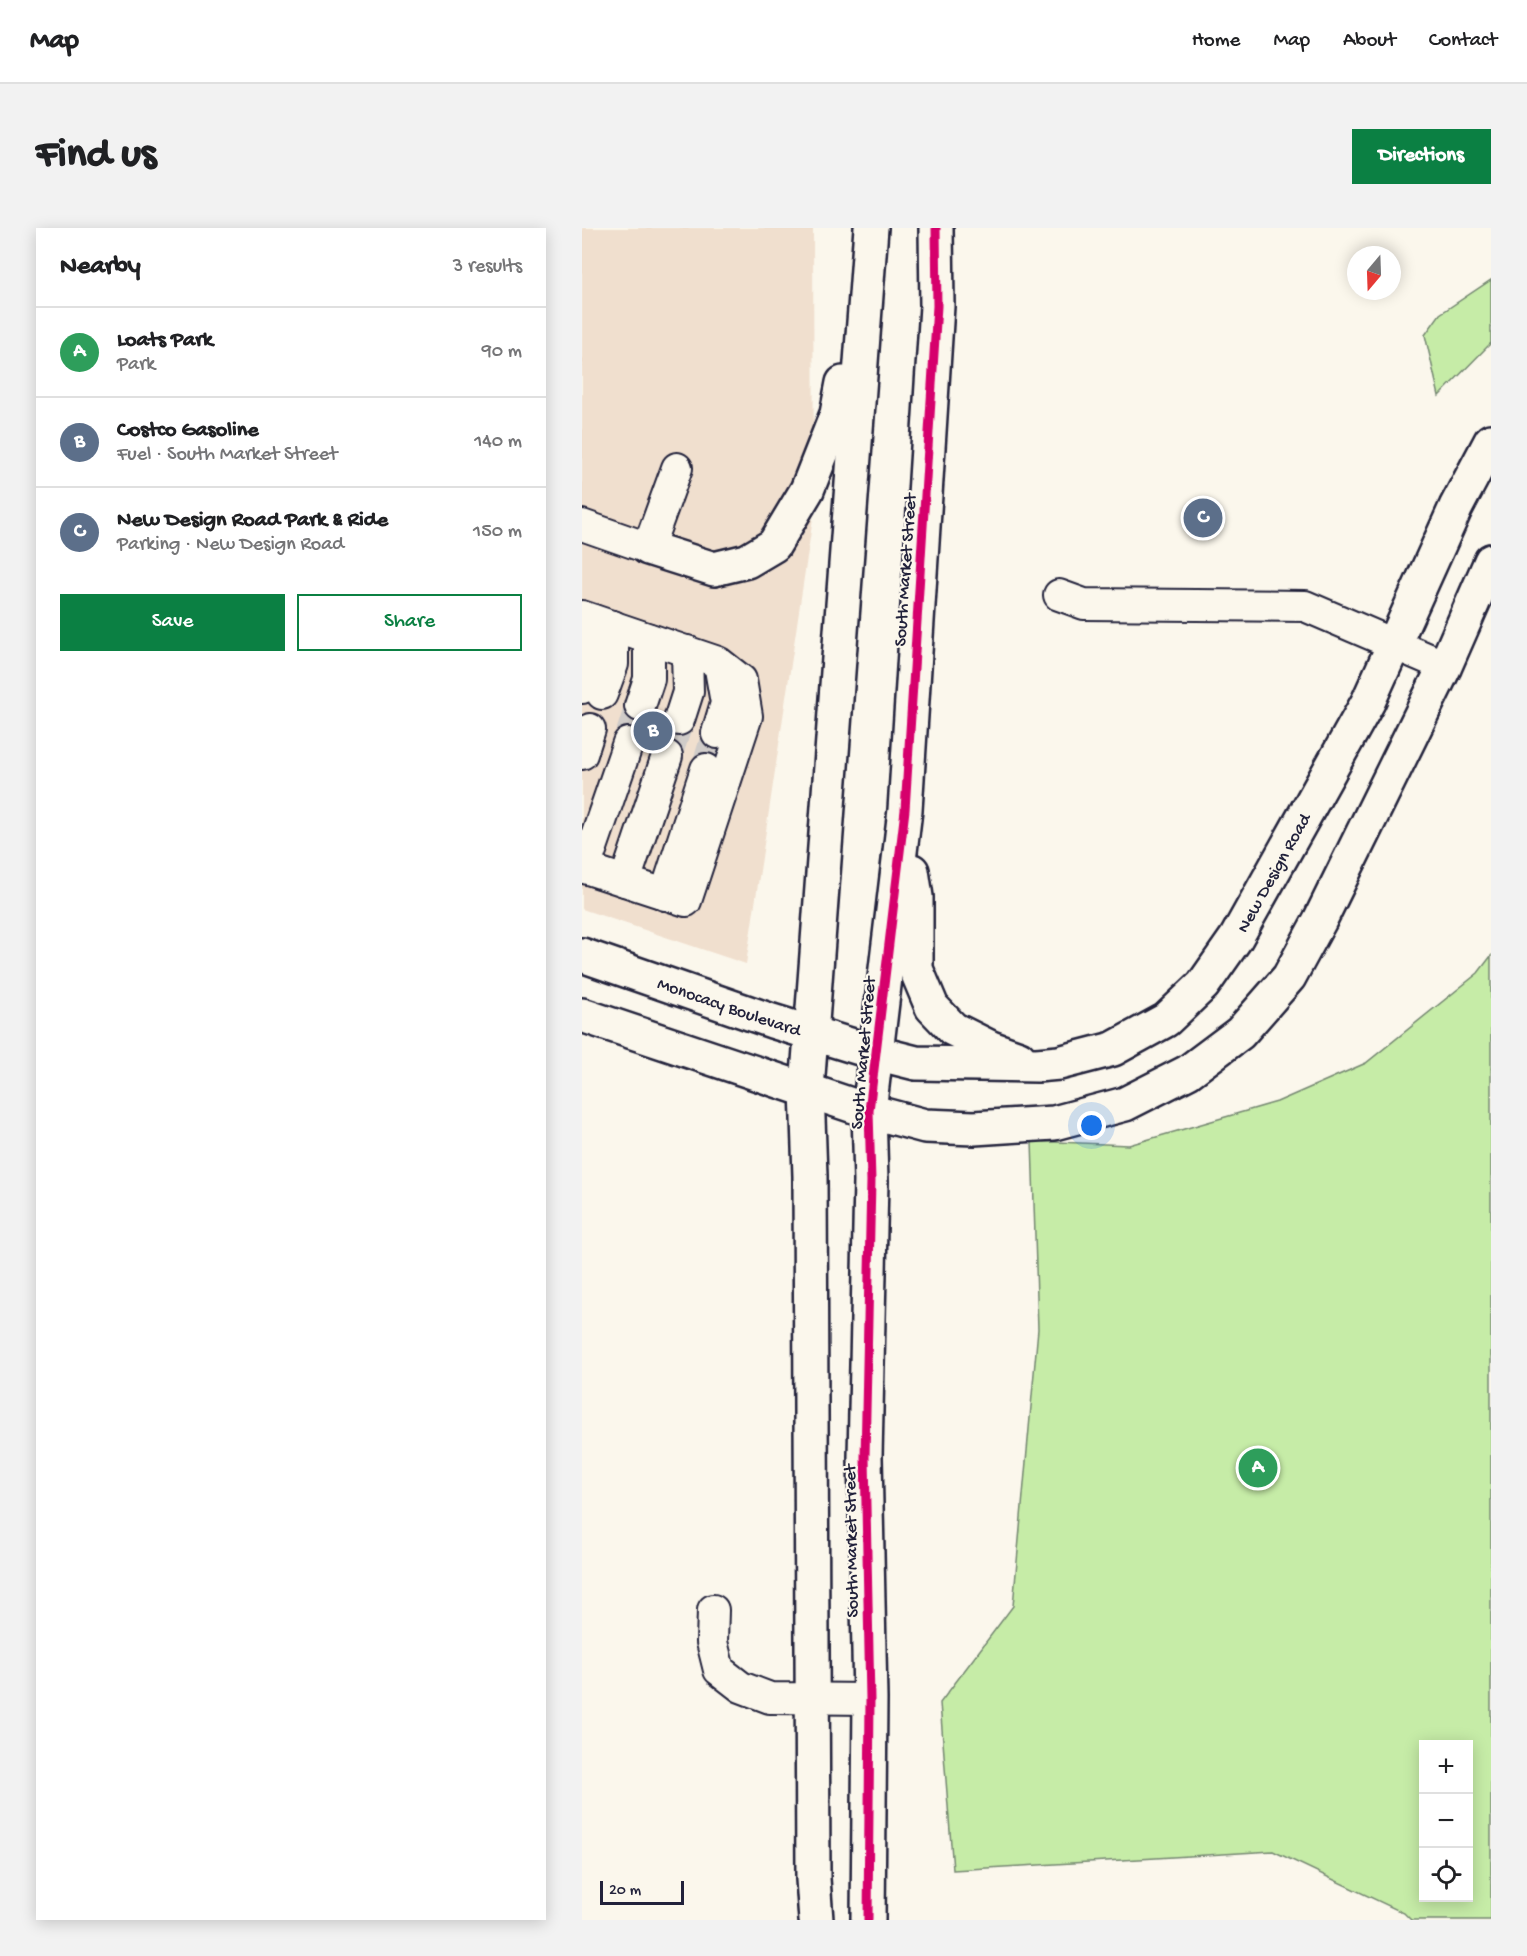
<!DOCTYPE html>
<meta charset="utf-8">
<style>
:root{--surface:#fff;--page:#f2f2f2;--text:#202124;--muted:#757577;--line:#e0e0e0;--accent:#0b8043}
body{margin:0;font-family:"Gochi Hand",sans-serif;background:var(--page);color:var(--text)}
.controls{position:absolute;right:18px;bottom:18px;display:grid;overflow:hidden;border-radius:0px;box-shadow:0 3px 15px #0003}
.controls button{width:54px;height:54px;display:grid;place-items:center;padding:0;border:0;border-bottom:2px solid var(--line);background:var(--surface);color:var(--text);font:30px sans-serif}
.compass{position:absolute;left:765px;top:18px;width:54px;height:54px;border-radius:50%;background:var(--surface);box-shadow:0 3px 15px #0003;rotate:199deg}
.scale{position:absolute;left:18px;bottom:15px;width:84px;box-sizing:border-box;padding-left:6px;border:3px solid #22223b;border-top:0;font-size:16px;line-height:21px;white-space:nowrap;color:#22223b;-webkit-text-stroke:4px #fbf7ec;paint-order:stroke}
.you{position:absolute;left:510px;top:898px;width:21px;height:21px;margin:-15px;border:4px solid #fff;border-radius:50%;background:#1a73e8;box-shadow:0 0 0 9px #1a73e833}
.badge{display:grid;place-items:center;width:39px;height:39px;border-radius:50%;background:var(--accent);color:#fff;font-size:20px;font-weight:700}
.pin{position:absolute;translate:-50% -50%;border:3px solid #fff;box-shadow:0 2px 6px #0006}
.list{margin:0;padding:0;list-style:none}
h2{display:flex;justify-content:space-between;align-items:center;height:78px;margin:0;padding:0 24px;font-size:26px}
h2 small{font-size:20px;font-weight:400;color:var(--muted)}
.list li{display:grid;grid-template-columns:39px 1fr auto;gap:18px;align-items:center;box-sizing:border-box;height:90px;padding:0 24px;border-top:2px solid var(--line)}
.list b{display:block;font-size:22px;white-space:nowrap}
.list p{margin:0;font-size:20px;white-space:nowrap;color:var(--muted)}
.list em{font-size:20px;font-style:normal;color:var(--muted)}
.actions{display:flex;gap:12px;padding:18px 24px}
.actions a{flex:1;padding:14px 0;border:2px solid var(--accent);border-radius:0px;text-align:center;font-size:21px;color:var(--accent)}
.actions .main{background:var(--accent);color:#fff}
.icon{flex:none;width:33px;height:33px;fill:none;stroke:currentColor;stroke-width:2;stroke-linecap:round;stroke-linejoin:round}
.map{position:relative;flex:none;width:909px;height:1692px;overflow:hidden;border-radius:0px}
header{display:flex;align-items:center;gap:36px;box-sizing:border-box;height:84px;padding:0 30px;background:var(--surface);border-bottom:2px solid var(--line)}
header strong{font-size:28px}
nav{display:flex;gap:33px;margin-inline-start:auto;font-size:21px}
.intro{display:flex;align-items:center;justify-content:space-between;box-sizing:border-box;height:144px;padding:0 36px}
h1{margin:0;font-size:42px}
.button{padding:15px 27px;border-radius:0px;background:var(--accent);color:#fff;font-size:21px;font-weight:700}
main{display:flex;gap:36px;padding:0 36px}
aside{flex:1;background:var(--surface);border-radius:0px;box-shadow:0 3px 15px #0003}
.map>svg:first-child{display:block}
.built{fill:#f0dfce}
.green{fill:#c6eca7;stroke:#748771;stroke-width:1.5;fill-rule:evenodd}
.lines{fill:none;stroke-linecap:round;stroke-linejoin:round}
.minor-tunnel{stroke:#d0ccc9;stroke-width:30;stroke-dasharray:30 15;stroke-linecap:butt}
.minor-casing{stroke:#22223b;stroke-width:34}
.major-casing{stroke:#22223b;stroke-width:38}
.minor{stroke:#fbf7ec;stroke-width:30}
.major{stroke:#fbf7ec;stroke-width:33}
.cycleway-casing{stroke:#fbf7ec;stroke-width:13}
.cycleway{stroke:#d6006c;stroke-width:9}
.labels{text-anchor:middle;stroke-width:4.5;stroke-linejoin:round;paint-order:stroke}
.street-label{font-size:18px;fill:#22223b;stroke:#fbf7ec}
</style>
<header>
<strong>Map</strong>
<nav><a>Home</a><a>Map</a><a>About</a><a>Contact</a></nav>
</header>
<div class="intro"><h1>Find us</h1><a class="button">Directions</a></div>
<main>
<aside>
<h2>Nearby<small>3 results</small></h2>
<ul class="list">
<li><span class="badge" style="background:#2e9e5b">A</span><div><b>Loats Park</b><p>Park</p></div><em>90 m</em></li>
<li><span class="badge" style="background:#5c6f8a">B</span><div><b>Costco Gasoline</b><p>Fuel · South Market Street</p></div><em>140 m</em></li>
<li><span class="badge" style="background:#5c6f8a">C</span><div><b>New Design Road Park &amp; Ride</b><p>Parking · New Design Road</p></div><em>150 m</em></li>
</ul>
<div class="actions"><a class="main">Save</a><a>Share</a></div>
</aside>
<div class="map">
<svg width="909" height="1692" viewBox="0 0 909 1692">
<rect width="100%" height="100%" fill="#fbf7ec"/>
<filter id="ink" filterUnits="userSpaceOnUse"><feTurbulence type="fractalNoise" baseFrequency=".0167" numOctaves="2"/><feDisplacementMap in="SourceGraphic" scale="12" xChannelSelector="R" yChannelSelector="G"/><feConvolveMatrix kernelMatrix="1 2 1 2 8 2 1 2 1" color-interpolation-filters="sRGB"/></filter>
<g filter="url(#ink)">
<polygon class="built" points="0,0 231,0 232,283 164,736 0,681"/>
<g class="green">
<polygon points="909,52 909,115 857,168 843,107 858,86"/>
<path d="M909,728V1692H829L822,1685L691,1623L371,1642L358,1475L431,1378L456,1101L450,913L547,917L695,874L784,835L896,745ZM842,1516H886V1670H842Z"/>
</g>
<g class="lines">
<g class="minor-tunnel">
<polyline points="46,515 58,478"/>
<polyline points="85,528 97,492"/>
<polyline points="124,541 135,505"/>
</g>
<defs>
<g id="minor">
<polyline points="0,297 66,320 95,240"/>
<polyline points="477,367 502,376 723,378 863,438"/>
<polyline points="0,388 136,434 159,452 165,488 104,673 0,639"/>
<polyline points="0,460 10,430 11,392"/>
<polyline points="20,466 31,436 31,398"/>
<polyline points="58,478 67,451 67,411"/>
<polyline points="97,492 106,464 105,423"/>
<polyline points="135,505 144,475 138,441"/>
<polyline points="0,526 8,501"/>
<polyline points="3,640 46,515"/>
<polyline points="43,653 85,528"/>
<polyline points="83,667 124,541"/>
<polyline points="131,1382 130,1414 137,1442 159,1459 188,1470 288,1471"/>
</g>
<g id="major">
<polyline points="66,320 132,341 165,333 192,317 225,262 255,186 261,155"/>
<polyline points="330,643 334,669 334,741 350,779 371,801 409,820 437,830"/>
<path id="s1" d="M0,727L190,793L294,825L334,835L455,837L477,835L531,821L584,792L621,757L654,710L786,474L874,279L909,213"/>
<polyline points="0,787 287,883 343,898 392,900 472,895 543,876 606,844 658,805 707,749 738,692 863,438 909,333"/>
<polyline points="234,1692 231,1651 228,948 225,861 289,0"/>
<polyline points="286,1692 288,1471 283,1229 289,953 287,883 323,582 355,78 354,0"/>
</g>
</defs>
<use href="#minor" class="minor-casing"/>
<use href="#major" class="major-casing"/>
<use href="#minor" class="minor"/>
<use href="#major" class="major"/>
<defs>
<polyline id="cycleway" points="286,1692 288,1471 283,1229 289,953 287,883 323,582 355,78 354,0"/>
</defs>
<use href="#cycleway" class="cycleway-casing"/>
<use href="#cycleway" class="cycleway"/>
</g>
</g>
<g class="labels">
<g class="street-label">
<text transform="translate(322 342) rotate(-86)" y="6">South Market Street</text>
<text dy="6" stroke="none"><textPath href="#s1" startOffset="794">New Design Road</textPath></text>
<text dy="6" stroke="none"><textPath href="#s1" startOffset="156">Monocacy Boulevard</textPath></text>
<text transform="translate(280 825) rotate(-85)" y="6">South Market Street</text>
<text transform="translate(268 1313) rotate(-91)" y="6">South Market Street</text>
</g>
</g>
</svg>
<div class="controls">
<button>+</button>
<button>−</button>
<button><svg class="icon" aria-label="locate" viewBox="0 0 24 24"><circle cx="12" cy="12" r="6"/><path d="M12 2v4M12 18v4M2 12h4M18 12h4"/></svg></button>
</div>
<svg class="compass" viewBox="-18 -18 36 36"><path d="M0-13l5 13h-10z" fill="#e53935"/><path d="M0 13l5-13h-10z" fill="#757577"/></svg>
<div class="scale">20 m</div>
<div class="you"></div>
<div class="pin badge" style="left:676px;top:1240px;background:#2e9e5b">A</div>
<div class="pin badge" style="left:71px;top:503px;background:#5c6f8a">B</div>
<div class="pin badge" style="left:621px;top:290px;background:#5c6f8a">C</div>
</div>
</main>
